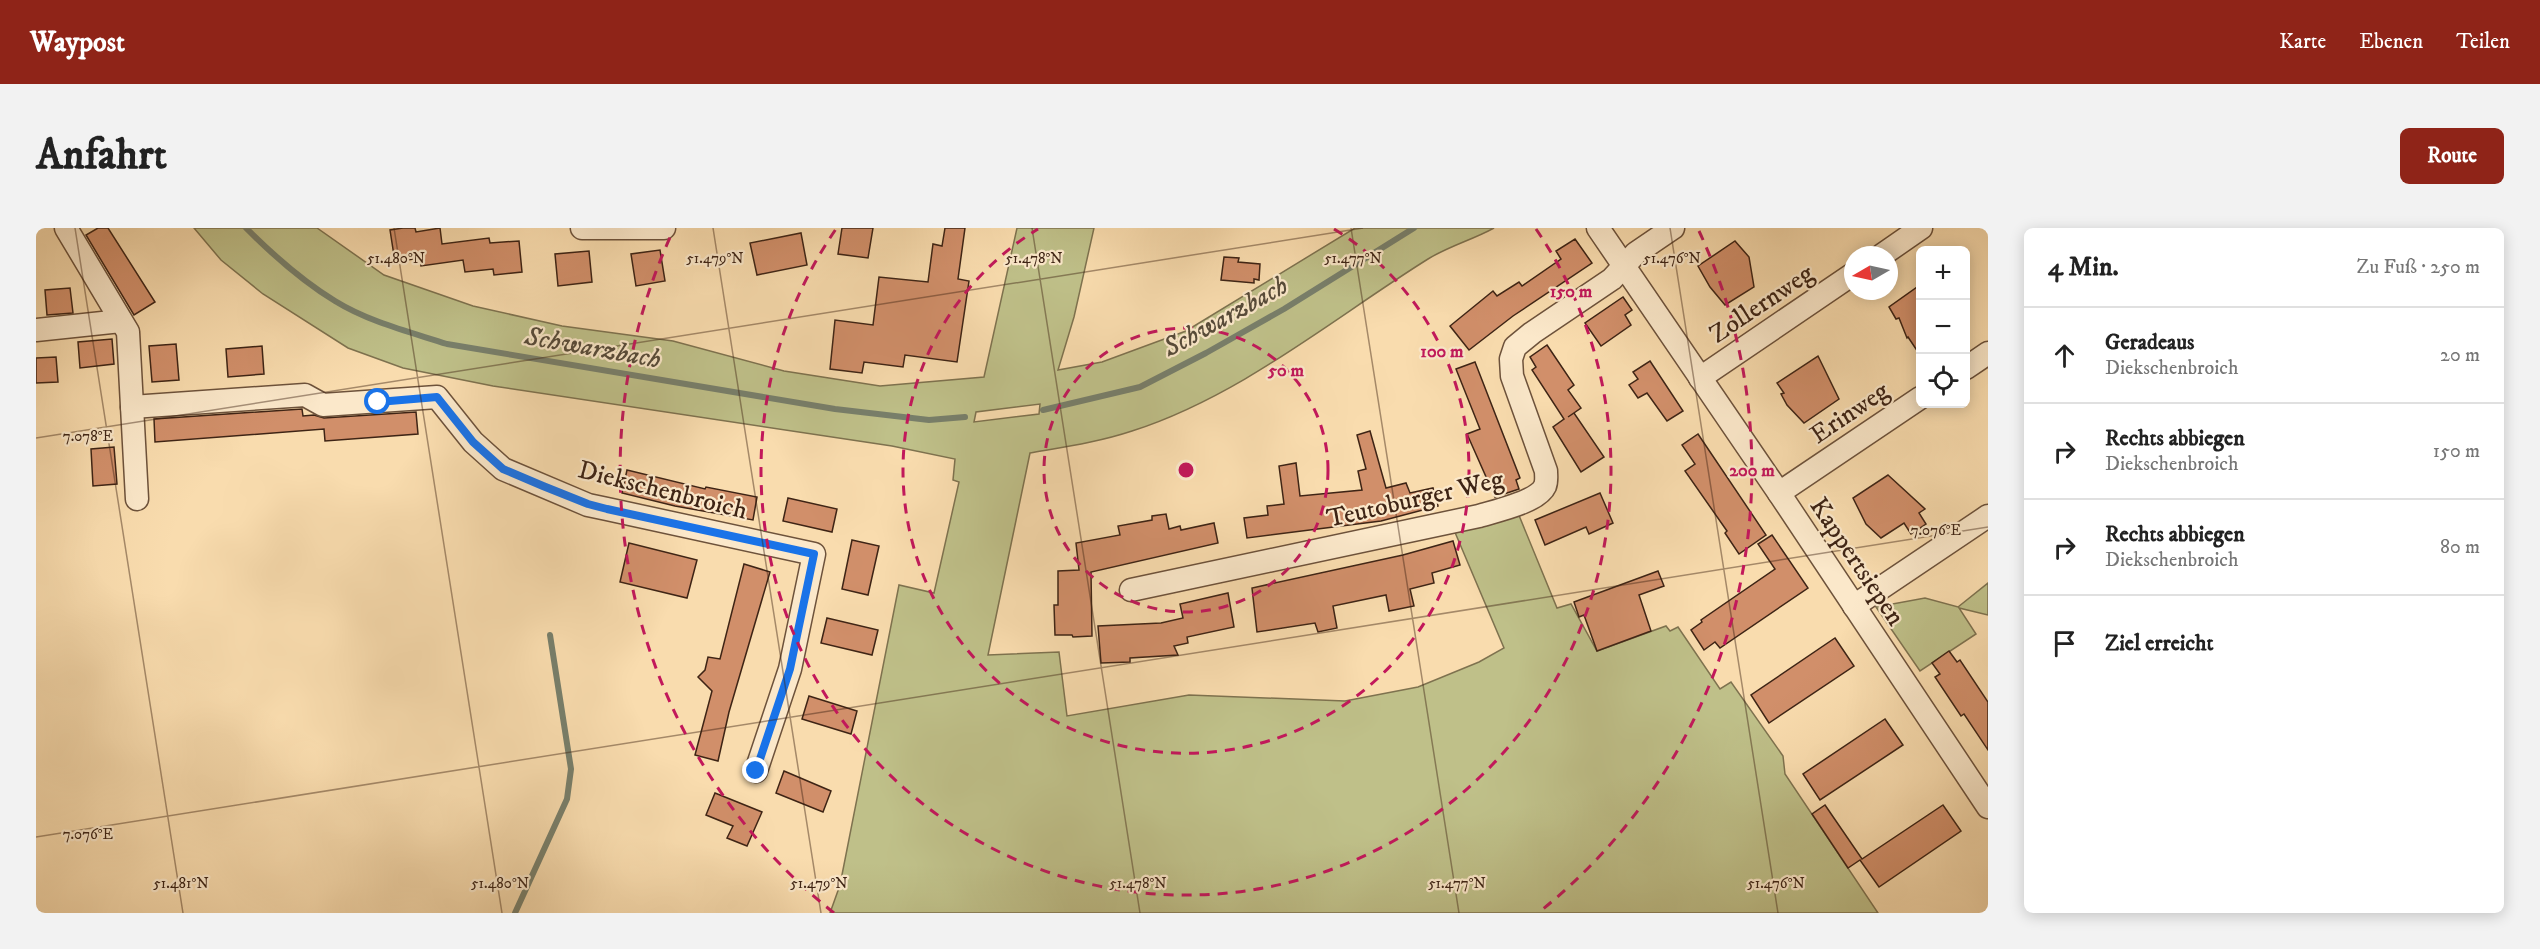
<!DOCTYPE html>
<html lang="de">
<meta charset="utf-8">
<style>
:root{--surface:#fff;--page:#f2f2f2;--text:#222;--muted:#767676;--line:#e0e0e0;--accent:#8f2418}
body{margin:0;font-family:"IM FELL DW Pica",serif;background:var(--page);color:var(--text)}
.controls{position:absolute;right:18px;top:18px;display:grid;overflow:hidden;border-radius:9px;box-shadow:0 3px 15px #0003}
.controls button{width:54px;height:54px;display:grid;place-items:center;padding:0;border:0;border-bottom:2px solid var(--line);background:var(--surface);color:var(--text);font:30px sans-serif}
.compass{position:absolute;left:1808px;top:18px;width:54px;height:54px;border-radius:50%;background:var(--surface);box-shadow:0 3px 15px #0003;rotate:261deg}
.stop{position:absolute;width:18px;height:18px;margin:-14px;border:4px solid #1a73e8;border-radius:50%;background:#fff}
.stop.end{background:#1a73e8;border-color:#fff;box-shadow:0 2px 6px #0008}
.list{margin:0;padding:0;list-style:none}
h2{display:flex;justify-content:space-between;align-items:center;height:78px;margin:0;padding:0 24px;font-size:26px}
h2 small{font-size:20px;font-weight:400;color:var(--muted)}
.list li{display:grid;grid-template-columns:39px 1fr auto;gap:18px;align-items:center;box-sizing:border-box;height:96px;padding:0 24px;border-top:2px solid var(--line)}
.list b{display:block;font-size:22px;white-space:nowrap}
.list p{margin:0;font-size:20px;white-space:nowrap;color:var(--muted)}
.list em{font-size:20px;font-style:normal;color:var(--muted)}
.icon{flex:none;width:33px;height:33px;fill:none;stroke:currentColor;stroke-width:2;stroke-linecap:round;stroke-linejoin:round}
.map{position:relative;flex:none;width:1952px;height:685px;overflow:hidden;border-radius:9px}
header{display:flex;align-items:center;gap:36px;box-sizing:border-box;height:84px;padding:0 30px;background:var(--accent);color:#fff}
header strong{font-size:28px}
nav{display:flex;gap:33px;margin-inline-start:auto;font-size:21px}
.intro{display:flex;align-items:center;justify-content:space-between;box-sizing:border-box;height:144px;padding:0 36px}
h1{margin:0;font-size:42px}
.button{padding:15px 27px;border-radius:9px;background:var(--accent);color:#fff;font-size:21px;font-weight:700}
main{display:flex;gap:36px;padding:0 36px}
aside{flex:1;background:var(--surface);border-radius:9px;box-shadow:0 3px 15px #0003}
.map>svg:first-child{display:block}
.green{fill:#bfc089;stroke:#7e724f;stroke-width:1.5;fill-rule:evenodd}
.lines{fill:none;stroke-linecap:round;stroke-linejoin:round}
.stream{stroke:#787f6b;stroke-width:6}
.building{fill:#d18f6a;stroke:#3e2415;stroke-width:1.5}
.minor-casing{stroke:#6d523b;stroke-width:25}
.minor{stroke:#fbe8ca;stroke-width:22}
.route{stroke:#1a73e8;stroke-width:8}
.ticks{fill:none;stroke:#3e2415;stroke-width:1.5;stroke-opacity:0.45}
.ring{fill:none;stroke:#c2185b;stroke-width:3;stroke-dasharray:10 8}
.labels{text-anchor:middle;stroke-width:4.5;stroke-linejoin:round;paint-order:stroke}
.street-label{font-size:26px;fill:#3e2415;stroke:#fbe8ca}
.water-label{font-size:27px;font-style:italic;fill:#564a39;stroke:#fbe8ca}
.ticks-label{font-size:15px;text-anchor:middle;fill:#3e2415;stroke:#fbe8ca;stroke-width:4.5;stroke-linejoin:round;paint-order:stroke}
.centre{fill:#c2185b;stroke:#fbe8ca;stroke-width:3}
.ring-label{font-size:18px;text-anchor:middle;font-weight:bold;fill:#c2185b;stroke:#fbe8ca;stroke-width:4.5;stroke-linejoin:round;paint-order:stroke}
</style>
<header>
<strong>Waypost</strong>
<nav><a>Karte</a><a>Ebenen</a><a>Teilen</a></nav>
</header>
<div class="intro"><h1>Anfahrt</h1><a class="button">Route</a></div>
<main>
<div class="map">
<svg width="1952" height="685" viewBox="0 0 1952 685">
<rect width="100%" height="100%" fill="#f9dcae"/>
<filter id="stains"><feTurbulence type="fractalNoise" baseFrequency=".00333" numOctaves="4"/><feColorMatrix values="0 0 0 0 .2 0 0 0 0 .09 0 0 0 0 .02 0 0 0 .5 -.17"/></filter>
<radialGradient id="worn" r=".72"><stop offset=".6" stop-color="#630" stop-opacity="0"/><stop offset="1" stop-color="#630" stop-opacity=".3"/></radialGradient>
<g class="green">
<path d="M158,0H281L348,47L437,78L526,98L637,113L748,143L844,158L948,149L981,0H1058L1038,89L1022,142L1066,134L1150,103L1319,0H1458C1436,12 1413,18 1392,31C1296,91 1205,168 1096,203C1063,214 1028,219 994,225L952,427L1023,424L1031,488L1153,467L1309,473L1382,459L1443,434L1468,420L1418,302L1482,285L1521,380L1535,376L1561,423L1630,398L1634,403L1642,399L1684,461L1695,454L1747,528L1749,546L1842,685H794L804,657L863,357L898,365L923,254L917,252L919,231L856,218L457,158L367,140L312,120L227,66L185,32ZM1004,176L1003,186L938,194L940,184Z"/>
<polygon points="1952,355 1952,387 1923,380 1940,406 1884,443 1840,379 1889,370 1922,379"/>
</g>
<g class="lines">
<g class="stream">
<path d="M210,0C237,27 266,53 299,73C333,94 374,104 411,116L799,181L893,192L929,189"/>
<polyline points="1007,182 1104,159 1170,125 1248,81 1378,0"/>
<polyline points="479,685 531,571 535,541 514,407"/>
</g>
</g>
<g class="building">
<polygon points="62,0 72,0 119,74 98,87 50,7"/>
<polygon points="367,0 379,0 380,4 404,0 406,16 453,10 454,15 483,13 486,44 458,47 457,41 429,44 427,32 385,38 384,30 359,34 354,2"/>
<polygon points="806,0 837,0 832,30 802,26"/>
<polygon points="909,0 929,0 922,51 933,53 921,134 869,127 867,139 828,134 826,145 794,141 799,92 837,97 843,49 892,54 897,16 906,18"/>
<polygon points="765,5 771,37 721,47 714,15"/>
<polygon points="1539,11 1556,35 1477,88 1433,122 1414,98 1457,63 1461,68 1483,54 1486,58 1525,31 1520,23"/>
<polygon points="1699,13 1713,29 1718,59 1689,77 1674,59 1662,38"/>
<polygon points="624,22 629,53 600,58 595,26"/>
<polygon points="553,23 556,54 522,58 519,26"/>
<polygon points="1188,29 1203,30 1202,34 1224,36 1223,52 1218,51 1218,55 1185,52"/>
<polygon points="1884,57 1884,127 1872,109 1871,110 1863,90 1860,91 1853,79"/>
<polygon points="34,60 37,85 11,87 9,62"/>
<polygon points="1587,69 1596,82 1589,87 1595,97 1565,118 1549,95"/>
<polygon points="76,111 78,136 44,140 42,114"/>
<polygon points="140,116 143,152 116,154 113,118"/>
<polygon points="1511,117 1538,157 1532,162 1545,180 1532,189 1538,185 1568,229 1545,244 1517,199 1528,191 1496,142 1500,139 1494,129"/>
<polygon points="226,118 228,146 192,149 190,121"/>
<polygon points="1782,128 1803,171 1768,195 1751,177 1745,166 1748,165 1741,155"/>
<polygon points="20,129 22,154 0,155 0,130"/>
<polygon points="1614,133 1647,183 1631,193 1611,165 1602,170 1593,157 1602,151 1597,144"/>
<polygon points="1439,134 1484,250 1480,252 1483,261 1459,269 1431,206 1444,201 1420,141"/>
<polygon points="266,181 267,188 278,187 288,190 380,184 382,206 289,213 288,201 119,214 118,191"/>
<polygon points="1334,203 1350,260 1370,255 1374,265 1397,260 1402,278 1345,293 1211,310 1208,290 1232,287 1231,278 1248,276 1243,238 1260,235 1264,268 1326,262 1322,243 1330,241 1321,207"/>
<polygon points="1662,206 1730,307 1703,326 1689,305 1691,303 1649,243 1659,236 1646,217"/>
<polygon points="78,219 81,256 57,258 55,221"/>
<polygon points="591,242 669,261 670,259 721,269 717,292 639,278 586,265"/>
<polygon points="1852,247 1889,281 1883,285 1890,296 1875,306 1868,295 1845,310 1830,296 1817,270"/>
<polygon points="1564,265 1577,295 1553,306 1550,299 1509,317 1499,292"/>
<polygon points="752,270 801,281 796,304 747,293"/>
<polygon points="1130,286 1133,301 1144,298 1145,302 1178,295 1182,315 1055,344 1056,408 1037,409 1036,407 1019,407 1018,377 1022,377 1022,343 1043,342 1040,315 1084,307 1082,298 1116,292 1116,288"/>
<polygon points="1736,307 1772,360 1684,420 1679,414 1668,422 1655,402 1666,394 1665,392 1739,341 1722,316"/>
<polygon points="816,312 843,318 832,367 806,361"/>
<polygon points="1417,313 1424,337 1396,345 1398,355 1374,361 1378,378 1353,383 1350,367 1297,378 1301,400 1282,404 1279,395 1221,404 1216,360 1367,327"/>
<polygon points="593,315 661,332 651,370 584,354"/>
<polygon points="708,336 734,344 693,484 682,533 659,527 676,463 662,449 669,442 672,429 684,431"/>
<polygon points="1622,343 1628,358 1603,367 1615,403 1561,423 1548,387 1543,389 1538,374"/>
<polygon points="1192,365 1198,399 1151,409 1152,415 1138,418 1142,427 1094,430 1094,434 1065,435 1062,398 1125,395 1147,390 1144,376"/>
<polygon points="791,390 842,402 836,427 785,415"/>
<polygon points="1799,410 1818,438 1733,495 1715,467"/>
<polygon points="1913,423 1921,434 1924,432 1952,474 1952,522 1928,486 1925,488 1899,449 1904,446 1896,435"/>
<polygon points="773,468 821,483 815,506 766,491"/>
<polygon points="1849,491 1867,517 1784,572 1767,546"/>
<polygon points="748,543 795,563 787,584 740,565"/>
<polygon points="679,565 726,584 711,618 691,610 697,598 670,587"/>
<polygon points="1789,577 1826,631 1907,577 1925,603 1843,659 1824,632 1812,640 1776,586"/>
</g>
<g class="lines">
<defs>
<g id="minor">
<polyline points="30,0 92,104 101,271"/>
<polyline points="546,0 628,0"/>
<polyline points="1562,0 1743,265 1952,579"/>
<polyline points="1846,27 1885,0"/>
<polyline points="0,102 85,93"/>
<polyline points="1930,140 1952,125"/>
<polyline points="1664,150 1817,46"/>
<polyline points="96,179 269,167 287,177 401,169 437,214 467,241 552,277 571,281 778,326 754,441 720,543"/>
<polyline points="1743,265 1884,170"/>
<path d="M1095,362L1443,288C1459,283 1502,274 1509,258C1511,253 1510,248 1510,243L1476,148L1475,131L1479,119L1496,105L1576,51L1600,25L1637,0"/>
<polyline points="1818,378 1952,288"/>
</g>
</defs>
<use href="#minor" class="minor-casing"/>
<use href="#minor" class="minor"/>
</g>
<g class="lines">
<polyline class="route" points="342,174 401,169 437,214 467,241 507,258 552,276 571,281 778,326 754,441 720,543"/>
</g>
<path class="ticks" d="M39,0L147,685M358,0L466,685M677,0L785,685M996,0L1104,685M1315,0L1423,685M1634,0L1742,685M0,210L1327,0M0,609L1952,299"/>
<g class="ring">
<circle cx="1150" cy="242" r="142"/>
<path d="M1298 1A283 283 0 1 1 1002 1"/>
<path d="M1500 1A425 425 0 1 1 800 1"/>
<path d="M798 685A566 566 0 0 1 637 3M1663 3A566 566 0 0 1 1502 685"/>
</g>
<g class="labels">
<g class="street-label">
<text transform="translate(1725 75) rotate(-34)" y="9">Zollernweg</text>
<text transform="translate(1813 184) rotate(-34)" y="9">Erinweg</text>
<text transform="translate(627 261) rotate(14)" y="9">Diekschenbroich</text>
<text transform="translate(1379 270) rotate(-13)" y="9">Teutoburger Weg</text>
<text transform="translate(1822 333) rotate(56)" y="9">Kappertsiepen</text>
</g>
<g class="water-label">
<text transform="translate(1189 88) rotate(-29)" y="9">Schwarzbach</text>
<text transform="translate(557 119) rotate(10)" y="9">Schwarzbach</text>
</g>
</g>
<g class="ticks-label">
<text x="360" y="35">51.480°N</text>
<text x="679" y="35">51.479°N</text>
<text x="998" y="35">51.478°N</text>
<text x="1317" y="35">51.477°N</text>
<text x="1636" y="35">51.476°N</text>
<text x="52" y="213">7.078°E</text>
<text x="1900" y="307">7.076°E</text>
<text x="52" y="611">7.076°E</text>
<text x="145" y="660">51.481°N</text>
<text x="464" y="660">51.480°N</text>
<text x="783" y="660">51.479°N</text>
<text x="1102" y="660">51.478°N</text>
<text x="1421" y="660">51.477°N</text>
<text x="1740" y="660">51.476°N</text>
</g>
<circle cx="1150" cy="242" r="9" class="centre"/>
<g class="ring-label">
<text x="1535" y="69">150 m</text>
<text x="1406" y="129">100 m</text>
<text x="1250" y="148">50 m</text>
<text x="1716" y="248">200 m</text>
</g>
<rect width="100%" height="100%" filter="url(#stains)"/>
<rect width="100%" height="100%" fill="url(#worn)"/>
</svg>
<div class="controls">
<button>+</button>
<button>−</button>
<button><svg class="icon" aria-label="locate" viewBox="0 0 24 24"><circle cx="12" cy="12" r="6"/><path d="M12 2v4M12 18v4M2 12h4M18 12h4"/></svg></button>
</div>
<svg class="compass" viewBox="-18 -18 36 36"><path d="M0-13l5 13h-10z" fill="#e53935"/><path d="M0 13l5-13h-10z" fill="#767676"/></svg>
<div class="stop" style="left:342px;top:174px"></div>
<div class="stop end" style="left:720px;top:543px"></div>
</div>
<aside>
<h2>4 Min.<small>Zu Fuß · 250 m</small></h2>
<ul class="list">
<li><svg class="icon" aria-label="ahead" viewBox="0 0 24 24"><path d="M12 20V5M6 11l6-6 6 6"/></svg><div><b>Geradeaus</b><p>Diekschenbroich</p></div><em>20 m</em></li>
<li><svg class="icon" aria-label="right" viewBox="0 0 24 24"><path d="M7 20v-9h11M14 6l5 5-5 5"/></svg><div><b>Rechts abbiegen</b><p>Diekschenbroich</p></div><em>150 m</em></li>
<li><svg class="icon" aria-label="right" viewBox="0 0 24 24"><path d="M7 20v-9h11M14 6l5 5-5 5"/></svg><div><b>Rechts abbiegen</b><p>Diekschenbroich</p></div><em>80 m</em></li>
<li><svg class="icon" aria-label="arrive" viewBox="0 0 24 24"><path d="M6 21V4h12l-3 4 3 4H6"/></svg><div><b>Ziel erreicht</b></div></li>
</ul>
</aside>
</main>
